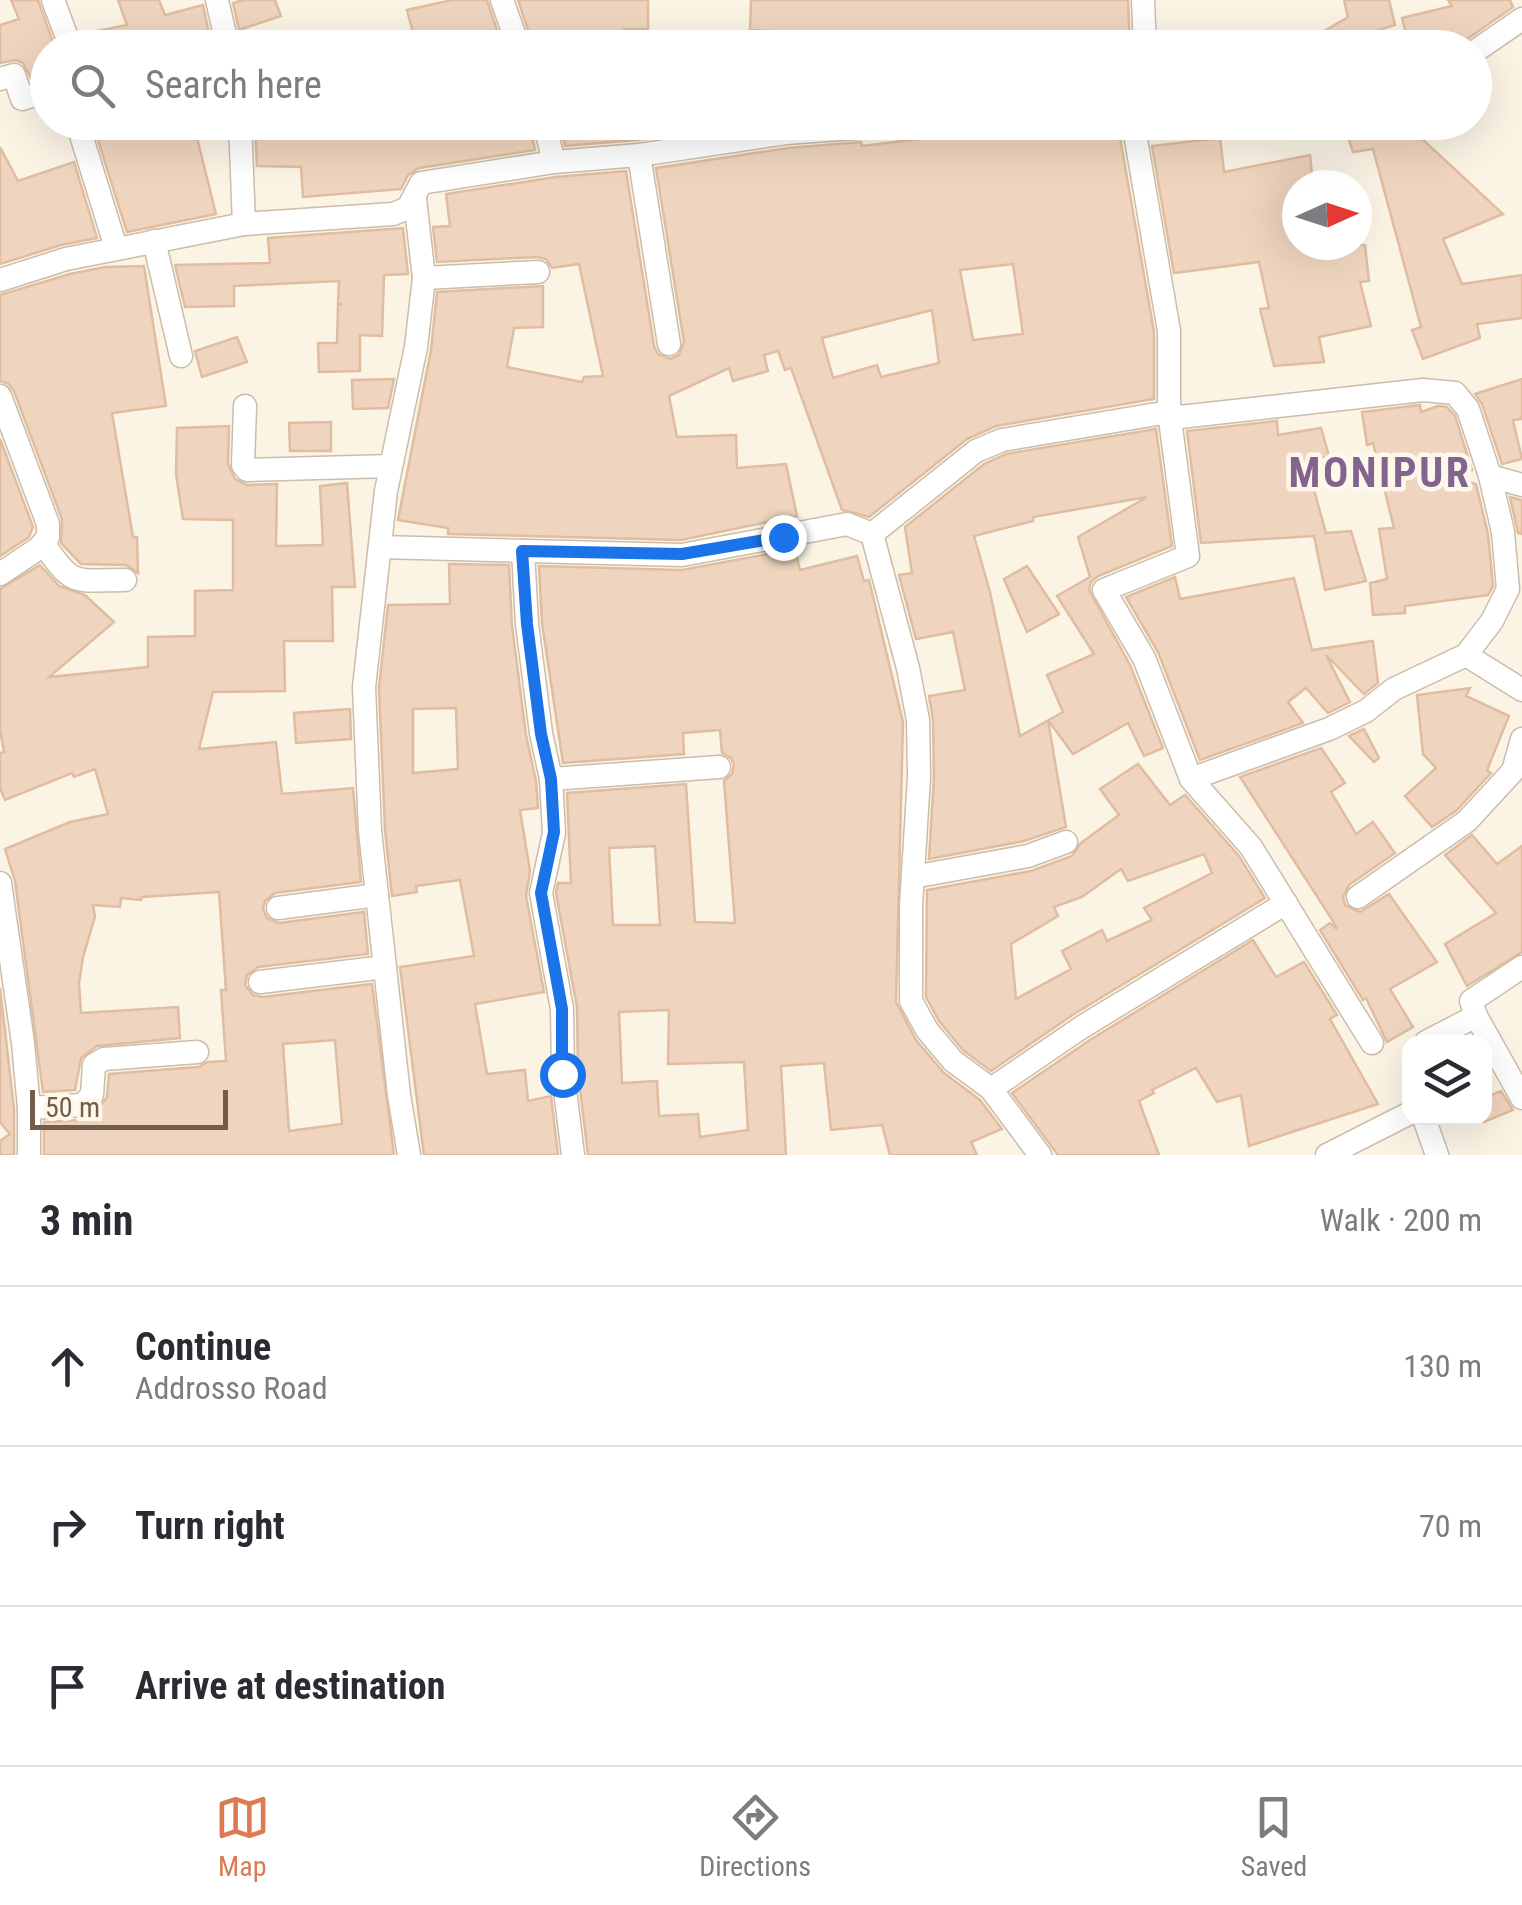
<!DOCTYPE html>
<meta charset="utf-8">
<style>
:root{--surface:#fff;--page:#f7f7f7;--text:#2b2b33;--muted:#7c7c81;--line:#e1e1e2;--accent:#dd7a52}
body{margin:0;font-family:"Roboto Condensed",sans-serif;background:var(--page);color:var(--text)}
.controls{position:absolute;right:30px;bottom:30px;display:grid;overflow:hidden;border-radius:20px;box-shadow:0 10px 40px #0002}
.controls button{width:90px;height:90px;display:grid;place-items:center;padding:0;border:0;border-bottom:2px solid var(--line);background:var(--surface);color:var(--text);font:50px sans-serif}
.compass{position:absolute;left:1282px;top:170px;width:90px;height:90px;border-radius:50%;background:var(--surface);box-shadow:0 10px 40px #0002;rotate:87deg}
.scale{position:absolute;left:30px;bottom:25px;width:198px;box-sizing:border-box;padding-left:10px;border:5px solid #725c4c;border-top:0;font-size:28px;line-height:35px;white-space:nowrap;color:#725c4c;-webkit-text-stroke:8px #fef8eb;paint-order:stroke}
.stop{position:absolute;width:30px;height:30px;margin:-22px;border:8px solid #1a73e8;border-radius:50%;background:#fff}
.stop.end{background:#1a73e8;border-color:#fff;box-shadow:0 2px 10px #0008}
.list{margin:0;padding:0;list-style:none}
h2{display:flex;justify-content:space-between;align-items:center;height:130px;margin:0;padding:0 40px;font-size:42px}
h2 small{font-size:32px;font-weight:400;color:var(--muted)}
.list li{display:grid;grid-template-columns:65px 1fr auto;gap:30px;align-items:center;box-sizing:border-box;height:160px;padding:0 40px;border-top:2px solid var(--line)}
.list b{display:block;font-size:38px;white-space:nowrap}
.list p{margin:0;font-size:32px;white-space:nowrap;color:var(--muted)}
.list em{font-size:32px;font-style:normal;color:var(--muted)}
.icon{flex:none;width:55px;height:55px;fill:none;stroke:currentColor;stroke-width:2;stroke-linecap:round;stroke-linejoin:round}
.map{position:relative;flex:none;width:1522px;height:1155px;overflow:hidden}
.search{position:absolute;background:var(--surface);box-shadow:0 10px 40px #0002;left:30px;right:30px;top:30px;height:110px;display:flex;align-items:center;gap:25px;box-sizing:border-box;padding:0 35px;border-radius:55px;color:var(--muted);font-size:38px}
.sheet{height:610px;background:var(--surface)}
nav{display:flex;justify-content:space-around;align-items:center;box-sizing:border-box;height:140px;border-top:2px solid var(--line);background:var(--surface);font-size:28px;color:var(--muted)}
nav a{display:grid;justify-items:center;gap:5px}
nav .on{color:var(--accent)}
.map>svg:first-child{display:block}
.building{fill:#efd5bf;stroke:#e0bda0;stroke-width:2.5;fill-rule:evenodd}
.lines{fill:none;stroke-linecap:round;stroke-linejoin:round}
.street-casing{stroke:#ccbcac;stroke-width:25}
.street{stroke:#fff;stroke-width:22}
.route{stroke:#1a73e8;stroke-width:12}
.labels{text-anchor:middle;stroke-width:9;stroke-linejoin:round;paint-order:stroke}
.district-label{font-size:42px;font-weight:bold;letter-spacing:2.5px;fill:#83648e;stroke:#fef8eb}
</style>
<div class="map">
<svg width="1522" height="1155" viewBox="0 0 1522 1155">
<rect width="100%" height="100%" fill="#fbf4e5"/>
<g class="building">
<polygon points="11,0 38,0 55,48 48,48 48,76 32,80 23,63 16,60 0,63 0,25 19,19"/>
<polygon points="118,0 159,0 165,15 203,5 212,48 86,48 82,34 127,25"/>
<polygon points="244,0 275,0 281,16 239,30 233,3"/>
<polygon points="452,0 487,0 503,48 417,48 407,10"/>
<polygon points="518,0 648,0 648,29 624,29 627,48 534,48"/>
<polygon points="751,0 1128,0 1130,48 983,48 983,38 931,48 790,48 791,32 750,30"/>
<polygon points="1344,0 1389,0 1395,25 1322,48 1296,48 1348,17"/>
<polygon points="1448,0 1510,0 1513,7 1466,40 1460,48 1410,48 1402,18 1452,6"/>
<polygon points="146,122 193,122 216,214 127,232 96,134"/>
<polygon points="304,122 529,122 535,150 419,168 408,175 401,189 303,197 301,167 257,166 255,126 303,127"/>
<polygon points="560,122 755,122 637,140 565,146"/>
<polygon points="1343,122 1404,122 1503,214 1443,239 1462,284 1522,275 1522,318 1477,324 1480,338 1423,359 1412,330 1421,327 1373,149 1353,152"/>
<path d="M1118,126L1154,332V399L996,426L967,439L869,517L842,510L791,368L785,370L778,351L764,355L768,371L733,381L729,368L669,396L677,437L736,435L737,468L786,464L797,516L681,540L448,534V528L398,520L431,350L437,292L543,286V327L514,328L507,367L582,382L584,377L603,376L579,264L552,268L546,259L537,257L437,262L433,227L450,226L446,194L556,177L626,171L654,346L658,354L670,359L679,355L684,342L656,168L788,148L861,142L862,146L937,137H1076L1089,129ZM1013,264L1023,334L973,340L960,270ZM932,310L939,363L881,377L877,365L833,378L822,338Z"/>
<polygon points="1220,138 1224,172 1310,155 1313,185 1297,185 1297,245 1365,245 1369,281 1360,282 1371,326 1319,337 1324,362 1274,366 1260,309 1269,308 1259,262 1174,273 1152,146"/>
<polygon points="0,147 18,181 74,162 97,238 61,245 0,264"/>
<polygon points="403,228 408,274 384,275 382,336 360,335 360,371 319,372 318,343 337,343 338,305 342,304 338,304 339,281 234,286 234,306 185,307 175,265 270,263 268,238"/>
<polygon points="144,266 166,406 112,413 133,537 137,537 138,573 126,565 81,564 61,543 62,519 14,391 9,384 0,381 0,295 70,274 105,267"/>
<polygon points="237,337 247,362 202,377 195,351"/>
<polygon points="394,379 388,408 353,409 352,380"/>
<polygon points="1522,379 1522,419 1513,420 1522,459 1502,464 1482,404 1475,394"/>
<polygon points="1420,405 1421,412 1438,406 1447,407 1455,416 1472,470 1445,476 1476,484 1488,534 1493,586 1488,595 1405,606 1405,613 1373,615 1370,583 1387,579 1379,529 1394,528 1373,443 1367,445 1362,412"/>
<polygon points="1277,421 1278,435 1321,428 1329,456 1306,461 1326,533 1351,531 1366,581 1325,590 1314,536 1201,543 1187,431"/>
<polygon points="331,422 331,451 290,451 289,423"/>
<path d="M229,426L228,464L235,479L247,485L277,484L276,546L323,545L320,486L347,483L355,587H332L333,641H284L285,691L213,692L199,749L276,742L282,794L353,788L361,882L275,893L265,901L263,909L267,918L279,923L364,912L368,954L258,967L247,975L245,985L253,995L262,997L372,984L394,1155H44V1122L83,1120L93,1116L107,1097L109,1074L198,1067L208,1062L226,1061L221,990H226L219,892L142,897L141,900L121,898L120,907L93,905L95,917L83,957L79,983L81,1013L178,1007L180,1038L97,1046L81,1058L75,1090L43,1092L15,881L5,849L70,822L108,814L95,769L74,777L72,773L5,800L0,788V753L4,752L0,730V589L40,565L59,586L85,595L114,622L49,677L148,667V637L195,636V591L233,590V520L183,519L176,474L177,428ZM335,1040L342,1124L289,1131L283,1044Z"/>
<path d="M1156,429L1172,546L1098,576L1091,582L1089,590L1130,665L1163,748L1144,756L1128,723L1073,754L1048,720L1066,827L1024,841L929,859L934,777L933,720L929,696L965,690L953,632L916,639L899,575L912,573L905,527L984,464L1006,454ZM1147,497L1078,537L1090,577L1057,596L1094,654L1047,675L1063,712L1020,736L990,592L974,536L1033,521V517Z"/>
<polygon points="0,439 33,527 29,537 0,556"/>
<polygon points="1510,497 1522,500 1522,534 1518,533"/>
<path d="M795,549L800,570L857,556L864,581L869,580L903,722L896,1002L916,1040L944,1073L980,1100L1002,1129L971,1142L977,1155H890L882,1125L831,1130L824,1063L781,1066L786,1155H588L578,1073L577,1007L556,893L558,883H571L567,793L686,784L695,922L735,923L724,781L732,774L734,765L731,758L722,753L720,730L683,733L684,754L563,763L542,623L539,566L682,570ZM655,846L660,925H613L609,848ZM669,1010L668,1064L744,1062L748,1130L700,1137L698,1114L659,1116L657,1081L622,1083L619,1012Z"/>
<path d="M449,564L509,565L512,626L526,735L536,781L538,808L520,810L530,871L526,896L544,992L475,1004L487,1074L525,1070L528,1101L551,1096L558,1155H424L400,967L474,956L460,880L416,886L417,892L392,896L385,830L379,688L388,605L450,604ZM456,708L458,769L413,773V709Z"/>
<polygon points="1027,566 1059,614 1027,632 1004,579"/>
<polygon points="1175,577 1180,599 1294,578 1312,650 1373,641 1378,683 1364,694 1326,655 1350,702 1328,713 1306,688 1288,702 1303,723 1200,760 1158,652 1126,597"/>
<polygon points="1470,688 1466,696 1509,716 1487,770 1491,773 1457,810 1432,827 1405,796 1436,768 1423,754 1417,695"/>
<polygon points="350,709 351,739 296,743 294,713"/>
<polygon points="1364,729 1379,758 1374,762 1349,736"/>
<polygon points="1321,748 1345,783 1331,792 1356,834 1373,822 1395,853 1349,885 1343,897 1345,905 1360,912 1389,894 1437,962 1390,989 1413,1027 1387,1042 1366,998 1363,1000 1320,930 1330,923 1337,929 1333,921 1240,777"/>
<path d="M1138,764L1170,805L1185,795L1239,856L1265,898L1074,1014L991,1071L963,1050L939,1021L926,997L927,890L1031,871L1072,856L1081,843L1119,815L1100,789ZM1204,854L1212,873L1144,908L1152,920L1107,941L1102,930L1062,951L1071,969L1016,999L1011,944L1058,916L1054,907L1082,897L1121,869L1128,881Z"/>
<polygon points="1472,835 1497,864 1522,846 1522,952 1467,986 1445,944 1496,913 1445,855"/>
<polygon points="1253,940 1276,977 1304,962 1337,1015 1330,1019 1378,1104 1249,1146 1241,1095 1217,1102 1196,1068 1152,1090 1154,1093 1139,1101 1159,1155 1058,1155 1012,1093 1090,1040"/>
<polygon points="0,988 14,1109 14,1155 0,1155 0,1141 10,1134 0,1122"/>
<polygon points="1501,1091 1513,1110 1484,1122 1484,1098"/>
</g>
<g class="lines">
<defs>
<g id="street">
<polyline points="53,0 71,48"/>
<polyline points="217,0 228,48"/>
<polyline points="502,0 519,48"/>
<polyline points="1143,0 1145,48"/>
<polyline points="1474,52 1522,19"/>
<polyline points="0,79 14,75 22,99 48,91"/>
<polyline points="77,122 116,248"/>
<polyline points="240,122 244,224"/>
<polyline points="544,122 554,162"/>
<polyline points="938,122 1076,122"/>
<polyline points="1133,122 1169,331 1169,412 1188,556 1104,590 1144,658 1191,779 1251,847 1372,1043"/>
<polyline points="639,155 669,344"/>
<polyline points="154,241 181,356"/>
<polyline points="424,278 538,272"/>
<polyline points="0,280 66,259 244,224 393,214 408,208 421,183 554,162 639,155 786,133 935,122"/>
<polyline points="0,396 48,524 48,537 39,548 0,574"/>
<polyline points="245,406 243,465 247,470 391,466"/>
<polyline points="1490,476 1522,485"/>
<polyline points="872,534 976,451 1002,440 1169,412 1180,417 1423,390 1455,393 1468,409 1490,476 1503,532 1508,589 1492,621 1466,655 1394,689 1366,711 1329,729 1191,779"/>
<polyline points="872,534 908,668 918,720 919,777 911,906 911,1001 927,1030 953,1061 991,1089 1040,1155"/>
<path d="M43,543C74,588 73,580 125,580"/>
<polyline points="380,547 682,555 847,524 872,534"/>
<polyline points="523,551 527,624 541,733 551,779 554,833 541,893 562,1009 563,1074 573,1155"/>
<polyline points="1466,655 1522,690"/>
<polyline points="551,779 719,767"/>
<polyline points="913,877 1028,856 1066,842"/>
<polyline points="0,883 23,1043 29,1108 29,1155"/>
<polyline points="1358,897 1467,821 1513,771 1522,739"/>
<polyline points="278,908 377,895"/>
<polyline points="260,982 385,967"/>
<polyline points="1476,1016 1522,1098"/>
<polyline points="1426,1042 1476,1016 1471,1001 1522,967"/>
<polyline points="991,1089 1082,1027 1286,903"/>
<polyline points="29,1108 82,1105 92,1095 94,1065 104,1059 197,1052"/>
<polyline points="1424,1118 1437,1155"/>
<polyline points="409,1155 399,1095 370,831 364,687 386,491 416,347 424,278 415,199"/>
<polyline points="1327,1155 1410,1113"/>
</g>
</defs>
<use href="#street" class="street-casing"/>
<use href="#street" class="street"/>
</g>
<g class="lines">
<polyline class="route" points="562,1074 562,1009 541,893 554,832 551,779 541,734 527,624 522,551 682,554 783,537"/>
</g>
<g class="labels">
<g class="district-label">
<text x="1380" y="487">MONIPUR</text>
</g>
</g>
</svg>
<div class="controls">
<button><svg class="icon" aria-label="layers" viewBox="0 0 24 24"><path d="M12 4l9 5-9 5-9-5zM3 14l9 5 9-5"/></svg></button>
</div>
<svg class="compass" viewBox="-18 -18 36 36"><path d="M0-13l5 13h-10z" fill="#e53935"/><path d="M0 13l5-13h-10z" fill="#7c7c81"/></svg>
<div class="scale">50 m</div>
<div class="stop" style="left:562px;top:1074px"></div>
<div class="stop end" style="left:783px;top:537px"></div>
<div class="search"><svg class="icon" aria-label="search" viewBox="0 0 24 24"><circle cx="10" cy="10" r="6"/><path d="M15 15l6 6"/></svg>Search here</div>
</div>
<section class="sheet">
<h2>3 min<small>Walk · 200 m</small></h2>
<ul class="list">
<li><svg class="icon" aria-label="ahead" viewBox="0 0 24 24"><path d="M12 20V5M6 11l6-6 6 6"/></svg><div><b>Continue</b><p>Addrosso Road</p></div><em>130 m</em></li>
<li><svg class="icon" aria-label="right" viewBox="0 0 24 24"><path d="M7 20v-9h11M14 6l5 5-5 5"/></svg><div><b>Turn right</b></div><em>70 m</em></li>
<li><svg class="icon" aria-label="arrive" viewBox="0 0 24 24"><path d="M6 21V4h12l-3 4 3 4H6"/></svg><div><b>Arrive at destination</b></div></li>
</ul>
</section>
<nav>
<a class="on"><svg class="icon" aria-label="map" viewBox="0 0 24 24"><path d="M3 6l6-2 6 2 6-2v14l-6 2-6-2-6 2zM9 4v14M15 6v14"/></svg>Map</a>
<a><svg class="icon" aria-label="directions" viewBox="0 0 24 24"><path d="M12 3l9 9-9 9-9-9zM9 14v-3h6M13 9l2 2-2 2"/></svg>Directions</a>
<a><svg class="icon" aria-label="saved" viewBox="0 0 24 24"><path d="M7 4h10v16l-5-4-5 4z"/></svg>Saved</a>
</nav>
